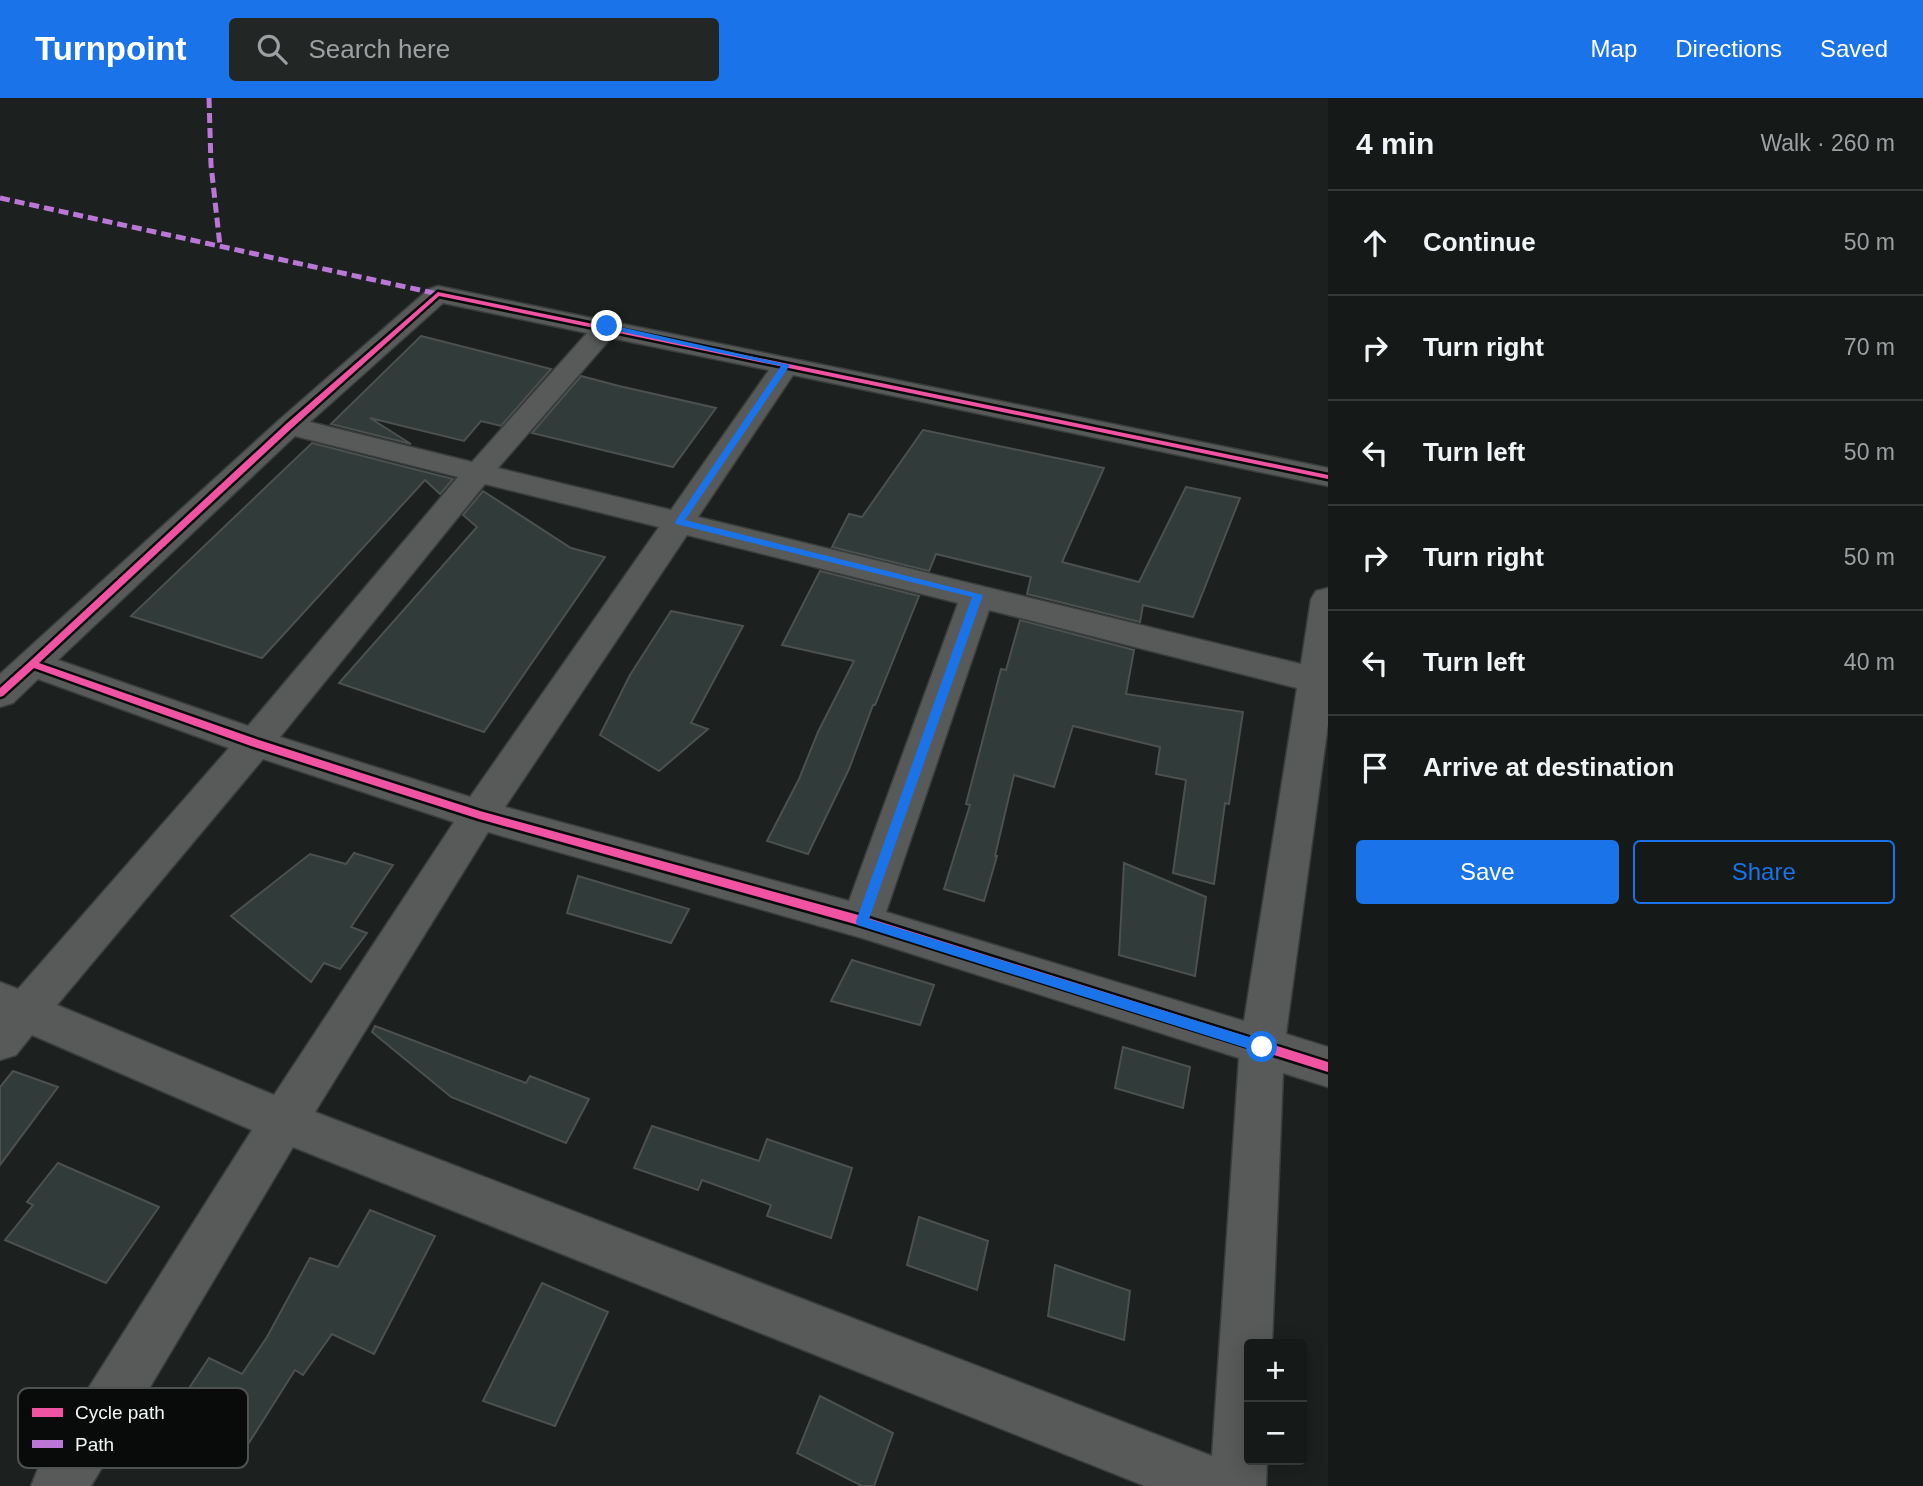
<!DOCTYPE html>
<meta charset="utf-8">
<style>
:root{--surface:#151918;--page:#222625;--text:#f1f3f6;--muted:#9da0a2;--line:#343837;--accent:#1a73e8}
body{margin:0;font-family:Helvetica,sans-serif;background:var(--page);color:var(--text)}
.controls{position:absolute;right:21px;bottom:21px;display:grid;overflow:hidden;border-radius:7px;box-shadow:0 4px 18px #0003}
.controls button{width:63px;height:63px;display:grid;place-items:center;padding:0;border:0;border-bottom:2px solid var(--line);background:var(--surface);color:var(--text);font:35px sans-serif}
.stop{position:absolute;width:21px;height:21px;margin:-16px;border:5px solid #1a73e8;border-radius:50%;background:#fff}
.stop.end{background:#1a73e8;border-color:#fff;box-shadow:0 2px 7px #0008}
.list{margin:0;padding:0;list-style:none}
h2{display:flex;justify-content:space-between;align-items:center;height:91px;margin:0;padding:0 28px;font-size:30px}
h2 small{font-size:23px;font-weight:400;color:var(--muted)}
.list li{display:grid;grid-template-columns:46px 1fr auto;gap:21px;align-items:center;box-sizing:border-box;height:105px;padding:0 28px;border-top:2px solid var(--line)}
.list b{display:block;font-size:26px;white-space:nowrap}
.list em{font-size:23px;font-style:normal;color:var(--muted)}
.actions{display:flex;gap:14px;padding:21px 28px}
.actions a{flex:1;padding:16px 0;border:2px solid var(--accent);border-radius:7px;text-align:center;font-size:24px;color:var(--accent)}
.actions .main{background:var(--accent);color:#fff}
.icon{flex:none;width:38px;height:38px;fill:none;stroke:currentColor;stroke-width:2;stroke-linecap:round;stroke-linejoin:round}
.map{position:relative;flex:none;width:1328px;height:1388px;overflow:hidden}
header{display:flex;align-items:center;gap:42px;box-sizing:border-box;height:98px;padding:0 35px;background:var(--accent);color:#fff}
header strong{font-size:33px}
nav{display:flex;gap:38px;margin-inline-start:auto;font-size:24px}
.search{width:490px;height:63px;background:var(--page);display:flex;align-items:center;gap:18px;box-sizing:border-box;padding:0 24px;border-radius:7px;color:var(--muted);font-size:26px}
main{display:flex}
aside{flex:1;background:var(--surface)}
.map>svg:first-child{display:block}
.building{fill:#303b3a;stroke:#4c504f;stroke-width:2}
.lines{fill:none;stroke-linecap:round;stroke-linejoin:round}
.street-casing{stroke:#393d3c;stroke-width:3}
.street{fill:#575a59;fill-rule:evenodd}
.quiet{stroke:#ba77d6;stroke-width:5;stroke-dasharray:10 5;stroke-linecap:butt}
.cycleway-casing{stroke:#080b0a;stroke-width:5}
.cycleway{fill:#f153a3;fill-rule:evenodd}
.route{fill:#1a73e8}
.key{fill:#080b0a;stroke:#4e5250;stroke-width:2}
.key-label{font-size:19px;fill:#f1f6f5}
</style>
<header>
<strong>Turnpoint</strong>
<div class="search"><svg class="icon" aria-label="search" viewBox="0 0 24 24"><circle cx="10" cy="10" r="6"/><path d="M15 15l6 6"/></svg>Search here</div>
<nav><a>Map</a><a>Directions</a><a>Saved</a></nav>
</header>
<main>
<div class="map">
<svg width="1328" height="1388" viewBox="0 0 1328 1388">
<rect width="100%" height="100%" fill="#1c2120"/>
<g class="building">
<polygon points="421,238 551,271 501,328 481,323 464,343 370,320 411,346 331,326"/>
<polygon points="581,278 619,288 716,310 673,369 532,335"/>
<polygon points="923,332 1104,370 1062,464 1139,484 1186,389 1240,400 1193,519 1143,507 1140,524 1027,496 1031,479 936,456 929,473 832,449 849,416 862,419"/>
<polygon points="312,345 453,381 440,396 425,382 262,560 131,518"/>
<polygon points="483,393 571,450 605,459 484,634 339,585 477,429 463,417"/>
<polygon points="820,473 919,498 875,607 873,607 849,671 808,756 767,743 799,681 818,634 854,563 782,547"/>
<polygon points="671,513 743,528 691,625 708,631 659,673 600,637 630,577"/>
<polygon points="1020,522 1134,552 1126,596 1243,614 1229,706 1225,705 1214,786 1173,775 1186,682 1156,676 1160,649 1073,628 1054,689 1014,677 995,758 997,758 984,803 944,791 970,707 966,706 1001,571 1006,572"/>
<polygon points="354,755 393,767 351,829 367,835 340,871 324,865 311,884 231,818 310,756 346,766"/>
<polygon points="1124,765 1206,799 1195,878 1119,857"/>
<polygon points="578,778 689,811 671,845 567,815"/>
<polygon points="852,862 934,887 920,927 831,903"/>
<polygon points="375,928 526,985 530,978 589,1001 566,1045 451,999 372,934"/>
<polygon points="1123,949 1190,969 1183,1010 1115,990"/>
<polygon points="13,973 58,989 0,1067 0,989"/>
<polygon points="652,1028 759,1063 767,1041 852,1070 831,1140 767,1118 771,1107 702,1082 698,1092 634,1070"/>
<polygon points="58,1065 159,1109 106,1185 5,1142 33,1107 27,1104"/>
<polygon points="370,1112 435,1138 374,1256 332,1236 303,1277 295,1272 245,1351 174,1313 209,1260 242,1276 267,1239 310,1160 338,1169"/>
<polygon points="919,1119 988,1143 977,1192 907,1167"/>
<polygon points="1055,1167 1130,1193 1124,1242 1048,1218"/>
<polygon points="542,1185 608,1214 555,1328 483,1303"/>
<polygon points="820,1298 893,1335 874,1388 862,1388 797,1355"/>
</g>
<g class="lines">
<defs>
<path id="street" d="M438,188L601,222L607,220L618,225L1328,370V388L793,277L698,419L1301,566L1311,501L1316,493L1328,490V626L1286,936L1328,949V989L1283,975L1272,1246H1249V1362H1267L1266,1388H1145L293,1049L91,1388H31L39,1368L252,1032L32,937L16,957L0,962V884L18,891L229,650L38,581L13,605L0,609V576L279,322L429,191ZM443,205L587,235L472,364L310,324ZM611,240L769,272L671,412L498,370ZM295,338L458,379L248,628L58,562ZM485,386L659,429L470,699L280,639ZM687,437L958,505L849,803L505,709ZM989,512L1297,590L1244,923L886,814ZM263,661L454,724L274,997L57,907ZM488,734L862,840L1239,960L1212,1358L315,1014Z"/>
</defs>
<use href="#street" class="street-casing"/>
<use href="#street" class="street"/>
<g class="quiet">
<polyline points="209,0 211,67 220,148"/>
<polyline points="0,100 438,196"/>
</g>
<defs>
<polygon id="cycleway" points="438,194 1328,377 1328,381 439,198 292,330 39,565 259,642 480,713 862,818 1328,964 1328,974 862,828 479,721 251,648 34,570 3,598 0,599 0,590 29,564 286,326"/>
</defs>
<use href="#cycleway" class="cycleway-casing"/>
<use href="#cycleway" class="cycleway"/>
</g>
<polygon class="route" points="607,226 790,267 685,422 983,497 869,821 1262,943 1269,949 1267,953 1262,955 857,827 856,823 972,499 676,426 675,424 781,268 604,230"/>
<rect x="18" y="1290" width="230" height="80" rx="10" class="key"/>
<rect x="32" y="1310" width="31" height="9" fill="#f153a3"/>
<rect x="32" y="1342" width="31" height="8" fill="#ba77d6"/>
<g class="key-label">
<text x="75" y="1321">Cycle path</text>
<text x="75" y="1353">Path</text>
</g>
</svg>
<div class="controls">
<button>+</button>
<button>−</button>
</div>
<div class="stop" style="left:1262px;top:949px"></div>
<div class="stop end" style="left:607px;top:228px"></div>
</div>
<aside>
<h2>4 min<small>Walk · 260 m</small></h2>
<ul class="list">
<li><svg class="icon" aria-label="ahead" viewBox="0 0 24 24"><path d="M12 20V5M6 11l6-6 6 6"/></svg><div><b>Continue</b></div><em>50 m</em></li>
<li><svg class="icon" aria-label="right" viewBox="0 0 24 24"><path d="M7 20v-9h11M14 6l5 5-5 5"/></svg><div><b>Turn right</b></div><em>70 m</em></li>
<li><svg class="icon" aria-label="left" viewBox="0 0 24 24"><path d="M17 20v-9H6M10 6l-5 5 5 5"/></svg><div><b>Turn left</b></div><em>50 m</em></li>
<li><svg class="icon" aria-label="right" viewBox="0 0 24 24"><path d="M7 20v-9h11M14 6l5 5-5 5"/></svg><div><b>Turn right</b></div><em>50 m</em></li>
<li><svg class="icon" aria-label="left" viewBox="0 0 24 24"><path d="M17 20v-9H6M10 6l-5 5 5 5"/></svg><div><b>Turn left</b></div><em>40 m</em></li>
<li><svg class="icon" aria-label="arrive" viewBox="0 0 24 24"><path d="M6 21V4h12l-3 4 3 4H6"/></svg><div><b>Arrive at destination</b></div></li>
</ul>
<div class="actions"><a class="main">Save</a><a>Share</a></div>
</aside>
</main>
